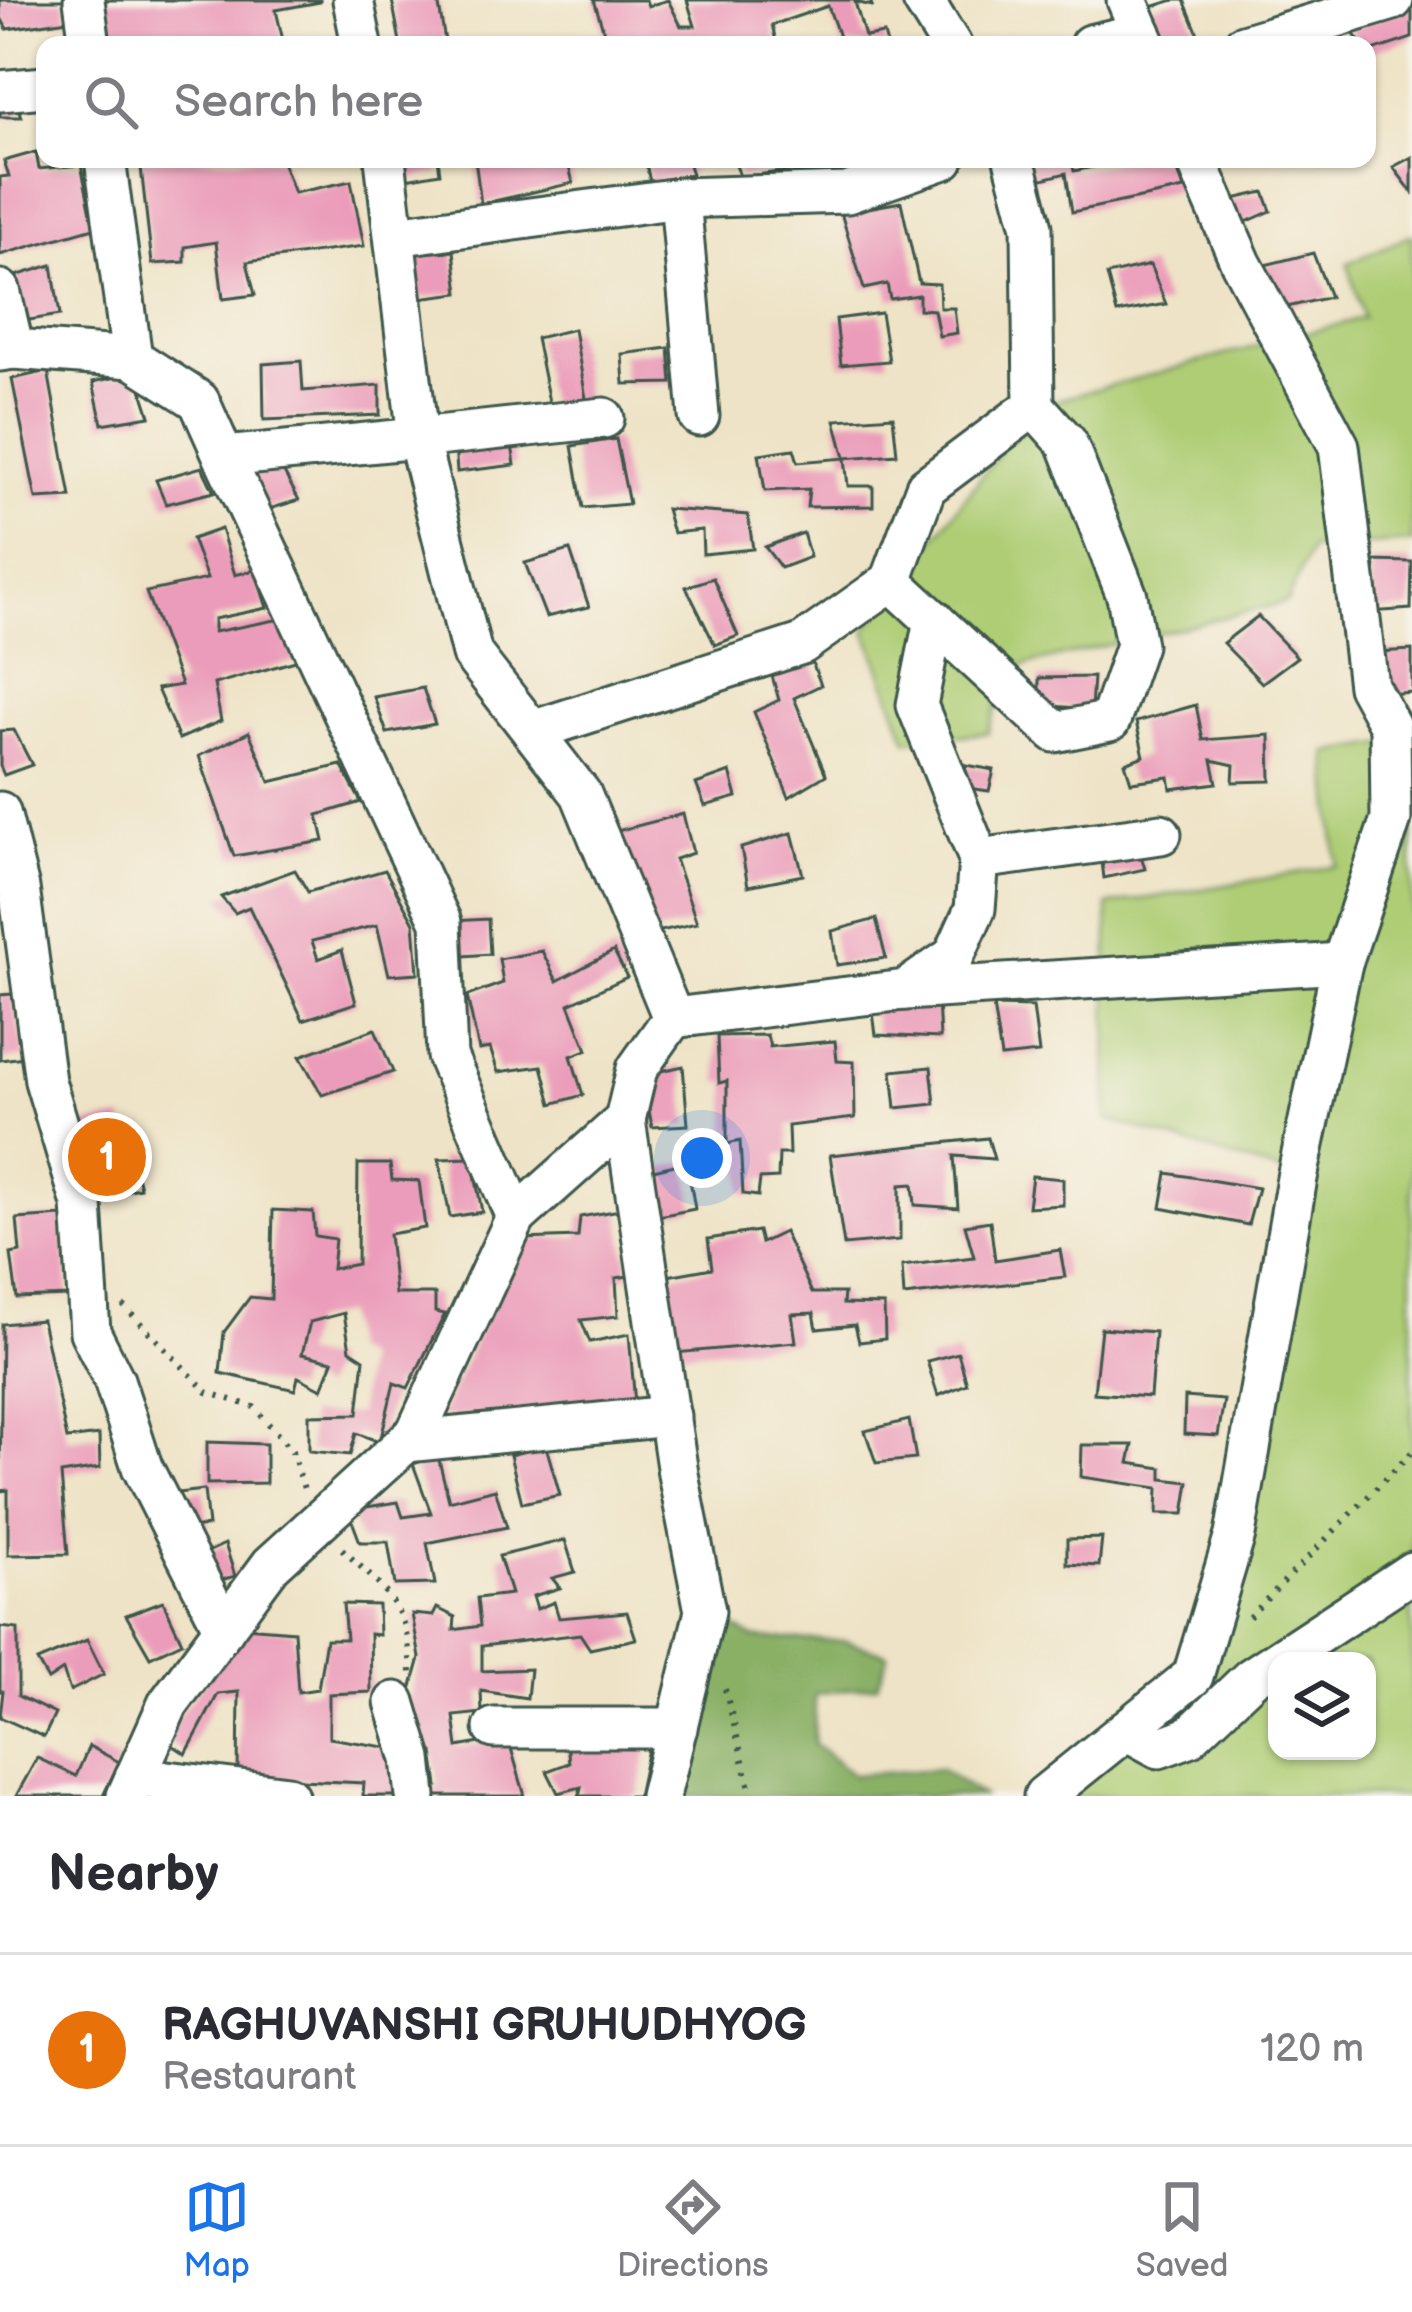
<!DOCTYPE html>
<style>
:root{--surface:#fff;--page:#f2f2f3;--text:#2b2b33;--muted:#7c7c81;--line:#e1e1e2;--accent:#1a73e8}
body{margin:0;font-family:"Balsamiq Sans",sans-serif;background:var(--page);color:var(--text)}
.controls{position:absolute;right:36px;bottom:36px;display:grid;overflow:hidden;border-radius:24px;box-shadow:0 3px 9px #0004}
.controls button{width:108px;height:108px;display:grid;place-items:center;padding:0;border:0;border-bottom:3px solid var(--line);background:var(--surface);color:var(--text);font:60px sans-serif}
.you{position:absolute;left:702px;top:1158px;width:42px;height:42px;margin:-30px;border:9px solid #fff;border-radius:50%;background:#1a73e8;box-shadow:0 0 0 18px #1a73e833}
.badge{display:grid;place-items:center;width:78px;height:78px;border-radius:50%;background:var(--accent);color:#fff;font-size:39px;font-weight:700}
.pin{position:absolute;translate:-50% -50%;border:6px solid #fff;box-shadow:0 3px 12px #0006}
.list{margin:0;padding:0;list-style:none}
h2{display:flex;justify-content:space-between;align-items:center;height:156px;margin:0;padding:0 48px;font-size:51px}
h2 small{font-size:39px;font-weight:400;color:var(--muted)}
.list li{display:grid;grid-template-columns:78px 1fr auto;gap:36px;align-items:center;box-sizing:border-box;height:192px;padding:0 48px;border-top:3px solid var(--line)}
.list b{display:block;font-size:45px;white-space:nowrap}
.list p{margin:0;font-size:39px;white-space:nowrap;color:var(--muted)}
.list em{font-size:39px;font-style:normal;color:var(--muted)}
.icon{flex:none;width:66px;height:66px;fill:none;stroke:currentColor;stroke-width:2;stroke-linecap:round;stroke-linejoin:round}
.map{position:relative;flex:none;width:1412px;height:1796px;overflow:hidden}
.search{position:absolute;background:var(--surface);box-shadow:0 3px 9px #0004;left:36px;right:36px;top:36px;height:132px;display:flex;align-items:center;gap:30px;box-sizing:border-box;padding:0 42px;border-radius:24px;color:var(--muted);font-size:45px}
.sheet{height:348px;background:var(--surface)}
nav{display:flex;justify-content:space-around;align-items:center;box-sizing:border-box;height:168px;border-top:3px solid var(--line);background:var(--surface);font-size:33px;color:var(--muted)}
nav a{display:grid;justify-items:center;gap:6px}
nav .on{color:var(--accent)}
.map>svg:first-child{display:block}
.green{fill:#aecd74;stroke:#668554;stroke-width:3;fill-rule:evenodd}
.forest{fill:#8ab066;stroke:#54764d;stroke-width:3}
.building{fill:#eb9cba}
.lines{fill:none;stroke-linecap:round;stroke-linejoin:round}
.minor-casing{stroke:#3e564a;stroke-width:45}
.path{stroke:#3e564a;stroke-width:6;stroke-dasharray:3 9;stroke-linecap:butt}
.minor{stroke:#fff;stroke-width:39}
</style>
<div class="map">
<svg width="1412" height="1796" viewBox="0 0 1412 1796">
<rect width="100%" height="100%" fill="#f7f3e8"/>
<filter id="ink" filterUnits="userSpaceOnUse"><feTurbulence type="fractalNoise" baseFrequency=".00833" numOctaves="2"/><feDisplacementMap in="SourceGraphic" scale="24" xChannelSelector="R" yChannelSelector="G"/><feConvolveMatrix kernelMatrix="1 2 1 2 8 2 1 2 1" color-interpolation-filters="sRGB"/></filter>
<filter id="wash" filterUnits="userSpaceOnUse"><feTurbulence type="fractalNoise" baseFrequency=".004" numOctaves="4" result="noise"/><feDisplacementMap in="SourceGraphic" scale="48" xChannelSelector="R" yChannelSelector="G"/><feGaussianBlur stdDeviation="2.7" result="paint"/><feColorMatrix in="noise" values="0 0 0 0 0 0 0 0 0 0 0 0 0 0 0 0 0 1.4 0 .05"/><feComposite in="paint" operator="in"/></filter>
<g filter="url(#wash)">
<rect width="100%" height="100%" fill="#eee3c6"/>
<g class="green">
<polygon points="1412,235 1412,542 1311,548 1287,602 1009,669 988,733 907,740 866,630 1034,406 1363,318 1348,263"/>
<path d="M1412,739V1796H1065L1193,1676L1296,1177L1107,1119L1108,905L1337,866L1327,753ZM1277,1661H1367V1751H1277Z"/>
</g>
<polygon class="forest" points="705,1611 754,1638 847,1641 888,1654 878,1685 815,1694 814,1744 853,1775 941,1769 982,1796 660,1796"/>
<g id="blocks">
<g class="building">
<polygon points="0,0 64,0 68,20 7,29 0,16"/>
<polygon points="99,0 320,0 320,2 276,10 284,45 105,45"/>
<polygon points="392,0 438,0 445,41 400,42"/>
<polygon points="594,0 646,0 648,6 668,0 681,26 695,26 687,0 870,0 872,6 855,2 865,37 884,34 887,45 842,45 828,6 772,25 777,45 608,45"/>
<polygon points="1174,0 1184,0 1201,41 1189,45 1159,45 1145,9"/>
<polygon points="1412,7 1412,38 1367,53 1367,45 1362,45 1350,29"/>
<polygon points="0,99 16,99 22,117 0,117"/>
<polygon points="36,152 39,169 81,165 94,228 0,255 0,177 9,176 4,161"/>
<polygon points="1412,157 1412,192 1393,167"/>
<polygon points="140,159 281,159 294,193 351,181 364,246 247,262 255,295 223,299 216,242 185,247 185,262 152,264"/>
<polygon points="397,159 438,159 440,173 400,180"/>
<polygon points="475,159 567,159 573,183 481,204"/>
<polygon points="645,159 687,159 692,174 650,182"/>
<polygon points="734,159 802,159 804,169 740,177"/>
<polygon points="1026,159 1071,159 1074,171 1132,159 1174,159 1184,189 1072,212 1066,173 1031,182"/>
<polygon points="1264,192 1271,211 1239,225 1225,201"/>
<polygon points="901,202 919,283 939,284 940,308 954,308 957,333 939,336 934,310 919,309 919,295 890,299 887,284 864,289 841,213"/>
<polygon points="454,251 459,293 411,299 407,253"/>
<polygon points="1313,253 1330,297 1279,309 1257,267"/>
<polygon points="52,265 60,315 23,321 12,277"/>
<polygon points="1150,265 1166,304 1117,313 1107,275"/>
<polygon points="881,313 889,361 841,365 836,319"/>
<polygon points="574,329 588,410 551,412 536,338"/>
<polygon points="669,348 672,383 624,384 622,354"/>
<polygon points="301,361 303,391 380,385 380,415 264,420 263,364"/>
<polygon points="48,371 71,497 36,499 12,379"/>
<polygon points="136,373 150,416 102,424 93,382"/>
<polygon points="893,416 897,454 845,458 835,420"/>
<polygon points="511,438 515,465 457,472 455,444"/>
<polygon points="616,439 629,504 583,508 572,446"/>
<polygon points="794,449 798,462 845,458 848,486 873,486 873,506 807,507 809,489 765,491 759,454"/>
<polygon points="276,458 299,500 266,510 241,470"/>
<polygon points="202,467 214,492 166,504 156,480"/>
<polygon points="666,509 748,515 753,549 703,554 702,530 673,533"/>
<polygon points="221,529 235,575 255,570 267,608 214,619 214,632 286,618 306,658 214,684 221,721 179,739 157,689 181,685 146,592 207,579 192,539"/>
<polygon points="803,533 810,557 781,568 765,547"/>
<polygon points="570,550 589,607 546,617 525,563"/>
<polygon points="1371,561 1412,562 1411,609 1370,612"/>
<polygon points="713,578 738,636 715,645 686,587"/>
<polygon points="1258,616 1297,657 1262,683 1223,643"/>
<polygon points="1412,650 1412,692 1387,694 1377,652"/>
<polygon points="809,655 821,685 794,698 826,775 789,797 754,712 779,700 770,669"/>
<polygon points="1093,677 1091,709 1039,705 1039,678"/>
<polygon points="423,688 435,724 387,733 374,697"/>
<polygon points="1196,705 1203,740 1270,735 1271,781 1233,782 1234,765 1212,760 1217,783 1171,789 1169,777 1131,782 1125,763 1144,756 1136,722"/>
<polygon points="14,730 32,765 4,775 0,766 0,731"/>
<polygon points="249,732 270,782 341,765 361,802 318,815 324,841 234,856 199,756"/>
<polygon points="966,765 994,770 989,791 961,787"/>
<polygon points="730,772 737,797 705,806 696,784"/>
<polygon points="683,814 693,853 675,859 697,923 652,933 613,832"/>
<polygon points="792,833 803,875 748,886 741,848"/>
<polygon points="1138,846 1145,869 1104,878 1101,854"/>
<polygon points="295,870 308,892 385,870 414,923 418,973 389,975 377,925 312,941 318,959 342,950 356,1003 303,1020 249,907 235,913 221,897"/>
<polygon points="488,919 490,954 450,957 451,921"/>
<polygon points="876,919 886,958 837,965 832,931"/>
<polygon points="542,951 557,981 614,951 627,977 569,1004 587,1050 571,1056 583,1095 552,1104 542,1066 498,1072 490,1048 479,1050 467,996 503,983 499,959"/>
<polygon points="12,994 25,1057 0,1060 0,995"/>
<polygon points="938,1000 940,1038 876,1035 872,1005"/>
<polygon points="993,1006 1033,1007 1039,1053 1001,1057"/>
<polygon points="375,1029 393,1072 322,1095 300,1056"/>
<polygon points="767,1035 770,1047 835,1041 837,1061 854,1062 855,1118 788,1126 789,1154 779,1154 778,1178 760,1179 758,1196 743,1194 740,1141 727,1144 727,1081 719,1083 717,1036"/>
<polygon points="683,1066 688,1125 652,1127 643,1075"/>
<polygon points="931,1067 935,1104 896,1108 892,1071"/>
<polygon points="123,1118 140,1188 89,1198 74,1127"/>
<polygon points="988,1138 994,1159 954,1156 958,1208 915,1205 913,1184 900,1185 900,1240 844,1245 830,1155"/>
<polygon points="472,1158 482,1212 450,1217 439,1159"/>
<polygon points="687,1162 695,1209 653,1217 645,1172"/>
<polygon points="358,1164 390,1164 392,1180 419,1181 425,1228 389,1234 395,1294 435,1294 435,1312 445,1314 408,1388 394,1383 380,1442 356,1433 350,1455 309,1451 309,1415 358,1414 364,1359 350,1350 344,1313 310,1322 302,1354 333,1361 322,1389 298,1377 295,1390 220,1373 224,1332 250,1297 271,1299 273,1210 313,1212 315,1236 335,1239 332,1269 357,1264"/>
<polygon points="1167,1173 1258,1188 1248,1225 1161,1208"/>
<polygon points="1032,1176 1063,1179 1063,1205 1028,1207"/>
<polygon points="620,1210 629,1276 616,1278 618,1316 581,1320 590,1342 629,1334 635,1404 439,1418 522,1239 578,1237 580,1217"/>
<polygon points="63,1216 68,1296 17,1298 11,1254 20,1252 17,1219"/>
<polygon points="990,1221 995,1260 1060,1250 1065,1277 904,1296 902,1266 974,1257 965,1225"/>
<polygon points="758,1231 761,1243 784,1232 812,1293 844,1293 843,1304 884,1305 885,1339 859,1342 855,1325 817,1329 814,1313 792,1314 796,1342 675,1353 662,1277 712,1268 708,1239"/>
<polygon points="42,1320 67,1439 99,1435 100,1468 61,1474 68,1554 8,1555 8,1490 0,1491 2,1324"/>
<polygon points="1101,1328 1155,1332 1150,1397 1094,1393"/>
<polygon points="958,1353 967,1384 938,1396 927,1361"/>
<polygon points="1185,1397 1224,1400 1218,1436 1184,1434"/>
<polygon points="909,1420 916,1459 876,1463 865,1431"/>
<polygon points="207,1442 266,1444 266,1483 207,1484"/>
<polygon points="1082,1445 1133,1445 1129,1463 1162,1468 1162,1479 1189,1482 1184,1514 1157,1514 1158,1488 1081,1477"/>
<polygon points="546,1446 560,1495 522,1503 510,1455"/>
<polygon points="438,1456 449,1501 495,1489 507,1527 427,1543 435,1584 395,1585 388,1542 360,1542 348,1510 398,1502 403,1517 431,1513 413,1464"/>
<polygon points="204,1490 208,1526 183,1529 177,1493"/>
<polygon points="1102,1538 1099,1566 1067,1564 1067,1539"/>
<polygon points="565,1540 575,1572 552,1578 560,1588 533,1596 537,1609 554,1602 559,1618 627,1612 636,1639 590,1649 580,1634 482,1646 482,1671 530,1669 527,1698 481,1691 482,1713 454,1716 458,1747 508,1738 525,1796 416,1796 438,1786 433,1752 420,1753 406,1708 420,1658 412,1614 433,1616 437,1608 455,1617 454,1630 480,1626 477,1598 511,1594 499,1556"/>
<polygon points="225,1544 235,1576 212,1583 201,1555"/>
<polygon points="163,1601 182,1642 150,1657 126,1615"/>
<polygon points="343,1604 378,1605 379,1635 370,1634 371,1692 329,1694 329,1738 398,1749 402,1796 363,1796 364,1783 238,1777 239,1692 218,1694 186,1754 162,1738 244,1627 294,1631 298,1692 318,1689 326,1639 346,1639"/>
<polygon points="0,1627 18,1629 18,1696 55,1714 44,1737 0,1717 3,1691 0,1691"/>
<polygon points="87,1640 104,1674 70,1691 63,1670 48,1680 37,1661"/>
<polygon points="567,1741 649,1744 638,1796 579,1796 581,1787 558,1793 547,1771 569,1763"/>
<polygon points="89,1746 119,1762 103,1796 16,1796 37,1758 76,1776"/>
</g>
</g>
</g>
<g filter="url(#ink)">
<use href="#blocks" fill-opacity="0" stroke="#3e564a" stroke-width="3"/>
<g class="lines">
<defs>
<g id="minor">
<polyline points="84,0 90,45"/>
<polyline points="353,0 362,45"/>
<polyline points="923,0 951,45"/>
<polyline points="1127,0 1146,45"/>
<polyline points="1090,45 1141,33"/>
<polyline points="1243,45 1393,0"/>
<polyline points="0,91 45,87"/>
<polyline points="680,198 847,193 944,159"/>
<polyline points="395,236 680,198 699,416"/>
<polyline points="0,290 14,349"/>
<polyline points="0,351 14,349 132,358 105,159"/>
<polyline points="132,358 199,401 224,457 418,438 385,159"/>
<polyline points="891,581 1055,732 1110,721 1136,645 1127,596 1067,443 1034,406"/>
<polyline points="934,620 917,705 979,859"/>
<polyline points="532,731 802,644 891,581 926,487 1034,406 1032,227 1014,159"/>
<polyline points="0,812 19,888 45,1081 82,1204 90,1332 114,1380 142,1467 224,1629"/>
<polyline points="905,990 1342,963"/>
<polyline points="673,1018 905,990 954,956 975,909 979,859 1161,834"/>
<polyline points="625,1120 678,1474 705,1611 660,1796"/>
<polyline points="516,1217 625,1120 637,1069 673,1018 581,794 472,654 418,438 604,418"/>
<polyline points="406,1442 670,1416"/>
<polyline points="395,1702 412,1759 416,1796"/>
<polyline points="494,1728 677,1728"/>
<polyline points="1126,1730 1159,1748 1189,1737 1251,1678 1412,1572"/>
<polyline points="135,1777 288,1796"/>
<polyline points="127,1796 168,1704 271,1565 416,1433 516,1217 447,1056 441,922 224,457"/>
<polyline points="1044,1796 1193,1676 1235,1535 1297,1178 1342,963 1391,819 1390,726 1368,686 1339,446 1241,263 1196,159"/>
</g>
</defs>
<use href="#minor" class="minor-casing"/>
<g class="path">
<polyline points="123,1305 207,1392 254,1407 292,1451 304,1489"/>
<path d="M342,1549C388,1593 408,1605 411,1673"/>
<polyline points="1249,1617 1412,1452"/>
<polyline points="725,1689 752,1796"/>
</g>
<use href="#minor" class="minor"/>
</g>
</g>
</svg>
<div class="controls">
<button><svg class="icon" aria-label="layers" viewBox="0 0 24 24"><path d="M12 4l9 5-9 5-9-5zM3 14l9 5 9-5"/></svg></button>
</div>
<div class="you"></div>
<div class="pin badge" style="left:107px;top:1157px;background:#e8710a">1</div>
<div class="search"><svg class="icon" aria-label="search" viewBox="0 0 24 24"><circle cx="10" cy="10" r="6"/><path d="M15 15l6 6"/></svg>Search here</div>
</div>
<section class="sheet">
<h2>Nearby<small></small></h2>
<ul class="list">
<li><span class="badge" style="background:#e8710a">1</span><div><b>RAGHUVANSHI GRUHUDHYOG</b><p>Restaurant</p></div><em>120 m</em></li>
</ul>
</section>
<nav>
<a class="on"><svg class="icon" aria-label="map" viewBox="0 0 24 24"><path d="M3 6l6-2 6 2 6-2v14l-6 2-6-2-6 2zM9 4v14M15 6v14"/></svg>Map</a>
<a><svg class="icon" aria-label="directions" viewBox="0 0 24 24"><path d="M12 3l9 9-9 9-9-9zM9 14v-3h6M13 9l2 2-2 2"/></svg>Directions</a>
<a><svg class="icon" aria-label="saved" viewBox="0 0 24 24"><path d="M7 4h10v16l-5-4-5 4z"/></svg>Saved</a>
</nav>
